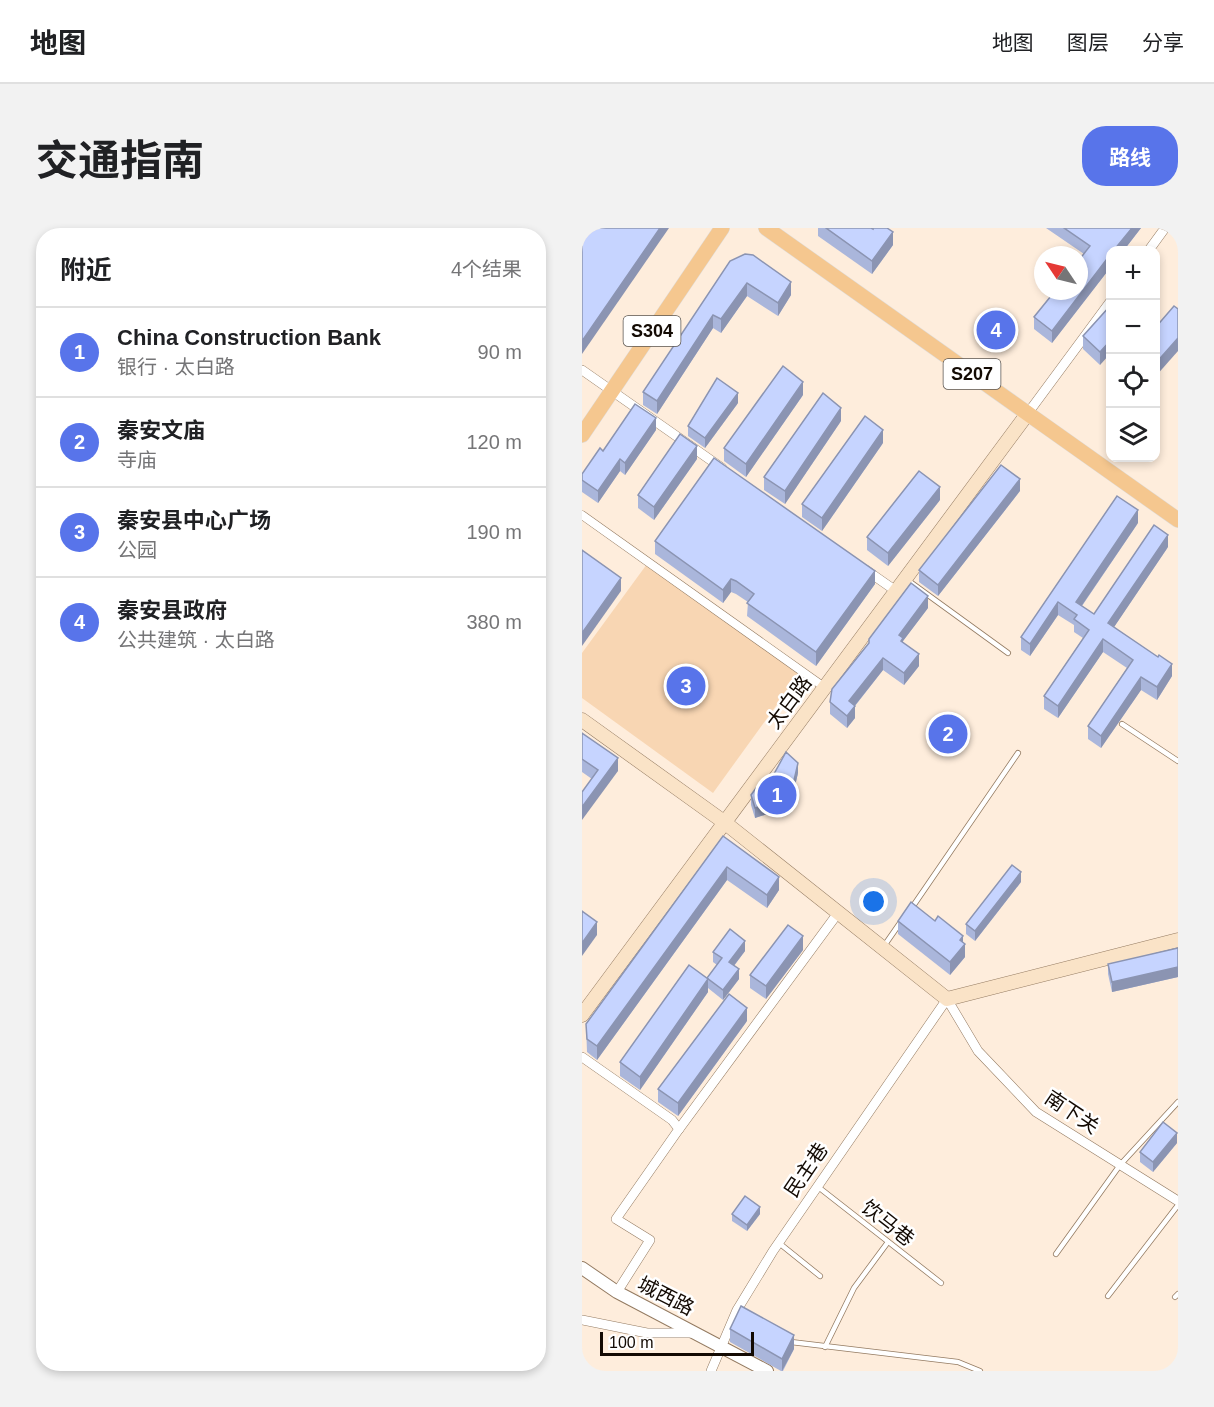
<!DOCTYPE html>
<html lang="zh">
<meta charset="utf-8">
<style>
:root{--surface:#fff;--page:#f2f2f2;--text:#202124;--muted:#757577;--line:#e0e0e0;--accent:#5874ea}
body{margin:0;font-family:Arial,"Noto Sans SC",sans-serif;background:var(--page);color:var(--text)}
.controls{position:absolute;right:18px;top:18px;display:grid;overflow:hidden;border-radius:12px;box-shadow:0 3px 9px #0003}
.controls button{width:54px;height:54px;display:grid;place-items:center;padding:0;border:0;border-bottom:2px solid var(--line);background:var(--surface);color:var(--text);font:30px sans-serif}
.compass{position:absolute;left:452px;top:18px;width:54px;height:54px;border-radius:50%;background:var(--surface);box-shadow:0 3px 9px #0003;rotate:305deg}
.scale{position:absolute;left:18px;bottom:15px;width:154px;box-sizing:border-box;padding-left:6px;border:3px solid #130a03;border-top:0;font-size:16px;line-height:21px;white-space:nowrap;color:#130a03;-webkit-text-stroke:4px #fff;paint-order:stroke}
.you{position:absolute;left:292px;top:674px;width:21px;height:21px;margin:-15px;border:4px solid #fff;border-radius:50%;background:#1a73e8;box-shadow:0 0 0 9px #1a73e833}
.badge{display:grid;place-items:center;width:39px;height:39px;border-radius:50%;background:var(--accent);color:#fff;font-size:20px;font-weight:700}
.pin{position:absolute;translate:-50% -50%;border:3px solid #fff;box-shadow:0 2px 6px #0006}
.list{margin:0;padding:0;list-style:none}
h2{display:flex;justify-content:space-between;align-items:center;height:78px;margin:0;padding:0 24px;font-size:26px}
h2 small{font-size:20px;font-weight:400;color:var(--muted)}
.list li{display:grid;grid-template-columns:39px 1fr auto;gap:18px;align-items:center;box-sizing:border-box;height:90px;padding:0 24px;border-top:2px solid var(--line)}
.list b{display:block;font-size:22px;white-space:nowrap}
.list p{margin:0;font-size:20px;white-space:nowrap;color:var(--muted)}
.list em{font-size:20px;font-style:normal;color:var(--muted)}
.icon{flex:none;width:33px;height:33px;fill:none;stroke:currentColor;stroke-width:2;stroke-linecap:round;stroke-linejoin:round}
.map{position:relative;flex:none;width:596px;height:1143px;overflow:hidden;border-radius:24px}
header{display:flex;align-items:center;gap:36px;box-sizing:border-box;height:84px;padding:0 30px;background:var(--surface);border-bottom:2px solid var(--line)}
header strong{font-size:28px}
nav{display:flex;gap:33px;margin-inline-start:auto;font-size:21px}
.intro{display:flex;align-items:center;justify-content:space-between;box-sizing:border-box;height:144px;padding:0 36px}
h1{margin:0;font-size:42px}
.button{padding:15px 27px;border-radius:24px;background:var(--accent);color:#fff;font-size:21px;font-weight:700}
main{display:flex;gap:36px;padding:0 36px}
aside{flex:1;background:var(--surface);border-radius:24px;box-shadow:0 3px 9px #0003}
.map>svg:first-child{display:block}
.green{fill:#f8d6b3}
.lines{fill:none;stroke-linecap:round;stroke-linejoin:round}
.service-casing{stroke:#947b62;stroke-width:6}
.pedestrian-casing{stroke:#947b62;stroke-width:9}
.minor-casing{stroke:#947b62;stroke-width:10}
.tertiary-casing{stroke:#947b62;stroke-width:14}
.secondary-casing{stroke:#947b62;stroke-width:15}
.primary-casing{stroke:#dedddc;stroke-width:16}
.service{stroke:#fff;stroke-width:4.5}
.pedestrian{stroke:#fff;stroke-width:8}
.minor{stroke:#fff;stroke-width:9}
.tertiary{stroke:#fff;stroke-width:12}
.secondary{stroke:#fae3c7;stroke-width:14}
.primary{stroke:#f5c78f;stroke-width:15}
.wall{fill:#aab6db}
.shaded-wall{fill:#8b94b2}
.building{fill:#c6d4ff;stroke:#8b94b2;stroke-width:1.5}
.labels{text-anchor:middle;stroke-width:5;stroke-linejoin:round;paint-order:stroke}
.shield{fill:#fff;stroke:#5a544f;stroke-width:1.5}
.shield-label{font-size:18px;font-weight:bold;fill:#130a03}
.street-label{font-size:20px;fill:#130a03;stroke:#fff}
</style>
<header>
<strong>地图</strong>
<nav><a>地图</a><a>图层</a><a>分享</a></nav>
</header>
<div class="intro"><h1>交通指南</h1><a class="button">路线</a></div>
<main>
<aside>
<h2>附近<small>4个结果</small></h2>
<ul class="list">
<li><span class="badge">1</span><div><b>China Construction Bank</b><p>银行 · 太白路</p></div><em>90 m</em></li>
<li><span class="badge">2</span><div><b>秦安文庙</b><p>寺庙</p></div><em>120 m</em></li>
<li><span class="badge">3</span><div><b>秦安县中心广场</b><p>公园</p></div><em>190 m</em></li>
<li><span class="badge">4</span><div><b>秦安县政府</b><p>公共建筑 · 太白路</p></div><em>380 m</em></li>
</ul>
</aside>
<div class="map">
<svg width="596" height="1143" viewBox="0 0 596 1143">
<rect width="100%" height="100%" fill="#feeddc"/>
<polygon class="green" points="65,336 217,446 131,565 0,470 0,425"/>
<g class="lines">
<defs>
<g id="service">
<polyline points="324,351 426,425"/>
<polyline points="540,496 596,533"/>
<polyline points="329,681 436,525"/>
<polyline points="302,718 318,695"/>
<polyline points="235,958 359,1055"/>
<polyline points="197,1015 238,1048"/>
<polyline points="474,1026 538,937 596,874"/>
<polyline points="526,1068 596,977"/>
<polyline points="593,1069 596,1066"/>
<polyline points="209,1114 376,1134 398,1143"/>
<polyline points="243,1119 272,1060 306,1014"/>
</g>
<polyline id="pedestrian" points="0,287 242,459"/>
<g id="minor">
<polyline points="567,22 583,0"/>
<polyline points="0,142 140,240"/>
<polyline points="446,185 528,74"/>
<polyline points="284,342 314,363"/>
<polyline points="0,829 90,892 97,901 34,991 68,1012 35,1064"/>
<polyline points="97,901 256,685"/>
<polyline points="0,1092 65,1105 111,1105"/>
<polyline points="129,1143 155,1082 191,1023 365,771 396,823 454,884 596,973"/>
</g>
<polyline id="tertiary" points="0,1040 35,1064 185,1143"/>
<g id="secondary">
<polyline points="0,492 142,594 365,771 596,712"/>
<polyline points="0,787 446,185"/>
</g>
<g id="primary">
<polyline points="184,0 596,292"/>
<polyline points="0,207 140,0"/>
</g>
</defs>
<use href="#service" class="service-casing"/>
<use href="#pedestrian" class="pedestrian-casing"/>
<use href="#minor" class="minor-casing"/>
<use href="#tertiary" class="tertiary-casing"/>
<use href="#secondary" class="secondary-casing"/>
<use href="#primary" class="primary-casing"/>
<use href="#service" class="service"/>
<use href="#pedestrian" class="pedestrian"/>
<use href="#minor" class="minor"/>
<use href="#tertiary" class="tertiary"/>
<use href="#secondary" class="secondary"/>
<use href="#primary" class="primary"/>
</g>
<g class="wall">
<polygon points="236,0 289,0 311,17 290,46 236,8"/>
<polygon points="464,0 559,0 542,22 528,22 528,40 470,115 452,101 452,89 502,26"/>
<polygon points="148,33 209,67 196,88 165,68 139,105 131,100 75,186 61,177 61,164"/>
<polygon points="528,78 518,137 501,121 501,108"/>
<polygon points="528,153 528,170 527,168 527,155"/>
<polygon points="221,167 164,249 142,233 142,220"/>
<polygon points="156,175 123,220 106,208 106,198"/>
<polygon points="259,193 203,276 182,262 182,249"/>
<polygon points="74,202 43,247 38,243 16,275 0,264 0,246 21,223"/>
<polygon points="301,215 240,303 220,289 220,276"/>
<polygon points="115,231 72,292 56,280 56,267"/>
<polygon points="438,263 356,368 337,354 337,342"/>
<polygon points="358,272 306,338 285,322 285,309"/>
<polygon points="556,295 500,378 512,386 586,319 532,399 590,448 575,472 559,462 519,520 506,511 506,498 545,440 521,424 476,490 462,481 462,468 501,410 492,404 492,397 476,387 448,428 439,422 439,409"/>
<polygon points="73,313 293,356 234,438 165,388 166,374 154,366 149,364 141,375 73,326"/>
<polygon points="346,380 321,413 321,414 337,438 322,457 301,442 273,478 273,490 265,500 248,486 248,474 287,416 287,411"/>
<polygon points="0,505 36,543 10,551 0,544"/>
<polygon points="216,545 210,571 204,580 173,590 169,577 169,567"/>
<polygon points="141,608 197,662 185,680 145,652 15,832 5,824 4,796"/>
<polygon points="439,654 393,713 384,706 384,696"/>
<polygon points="316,693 381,715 383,729 368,747 316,706"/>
<polygon points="221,722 184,771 168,760 168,747"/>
<polygon points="163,723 152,738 157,751 141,772 126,760 126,764 58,862 38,848 38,834 125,751 135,737 131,734 131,724"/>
<polygon points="526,736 596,749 530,764 526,746"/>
<polygon points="165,793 96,888 76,874 76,861"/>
<polygon points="595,915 571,944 558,934 558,924"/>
<polygon points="150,986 178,986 165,1003 150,993"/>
<polygon points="148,1101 212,1121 201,1143 199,1143 148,1114"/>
</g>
<g class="shaded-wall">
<polygon points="78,0 87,0 0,126 0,113"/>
<polygon points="550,0 559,0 542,22 532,22"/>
<polygon points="311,4 311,17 290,46 290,33"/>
<polygon points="528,27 528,40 470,115 470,103"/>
<polygon points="209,54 209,67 196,88 196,75"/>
<polygon points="165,55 165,68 139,105 139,91"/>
<polygon points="131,87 131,100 75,186 75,173"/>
<polygon points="596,110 596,123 573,149 573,136"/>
<polygon points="528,113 528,126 518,137 518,124"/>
<polygon points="221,154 221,167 164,249 164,236"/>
<polygon points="156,165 156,175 123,220 123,210"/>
<polygon points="259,180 259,193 203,276 203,263"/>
<polygon points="74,190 74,202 43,247 43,235"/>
<polygon points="301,202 301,215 240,303 240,290"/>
<polygon points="115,218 115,231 72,292 72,279"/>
<polygon points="38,231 38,243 16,275 16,263"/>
<polygon points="438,251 438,263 356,368 356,357"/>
<polygon points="358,259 358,272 306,338 306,325"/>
<polygon points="556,282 556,295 494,386 494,374"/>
<polygon points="586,307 586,319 526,408 526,395"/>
<polygon points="293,343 293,356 234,438 234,424"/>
<polygon points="39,350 39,363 0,418 0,405"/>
<polygon points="149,351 149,364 141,375 141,362"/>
<polygon points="346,368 346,380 321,413 321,422 317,407"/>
<polygon points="476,374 476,387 448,428 448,416"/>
<polygon points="521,411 521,424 476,490 476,478"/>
<polygon points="337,426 337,438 322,457 322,445"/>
<polygon points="301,430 301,442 267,485 267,473"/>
<polygon points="590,436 590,448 575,472 575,459"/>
<polygon points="559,449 559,462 519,520 519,508"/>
<polygon points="273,478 273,490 265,500 265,488"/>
<polygon points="36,530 36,543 0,592 0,579"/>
<polygon points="216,535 216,545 210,571 204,580 173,590 173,580"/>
<polygon points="145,639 145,652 15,832 15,818"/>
<polygon points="439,644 439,654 393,713 393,703"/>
<polygon points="197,649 197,662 185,680 185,667"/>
<polygon points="15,694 15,707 0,728 0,715"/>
<polygon points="221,708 221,722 184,771 184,758"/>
<polygon points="381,708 381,718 383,716 383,729 368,747 368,734 378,712"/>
<polygon points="163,713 163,723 147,744 147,734"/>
<polygon points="596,739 596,749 530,764 530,754"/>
<polygon points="157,741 157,751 141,772 141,762"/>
<polygon points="126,751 126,764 58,862 58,849"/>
<polygon points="165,780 165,793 96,888 96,875"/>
<polygon points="595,905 595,915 571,944 571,934"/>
<polygon points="178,979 178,986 165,1003 165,997"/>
<polygon points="212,1107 212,1121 200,1143 200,1131"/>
</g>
<g class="building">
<polygon points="0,0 78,0 0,113"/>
<polygon points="244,0 289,0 291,1 291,0 305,0 311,4 290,33"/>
<polygon points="482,0 550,0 532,22 528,22 528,27 470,103 452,89 473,63 497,63 497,32 508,18"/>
<polygon points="163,26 171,27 209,54 196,75 165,55 139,91 131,87 75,173 61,164 148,33"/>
<polygon points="528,78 528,113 518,124 501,108"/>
<polygon points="592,78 596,81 596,110 573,136 573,100"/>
<polygon points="201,138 221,154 164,236 142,220"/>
<polygon points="135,150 156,165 123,210 106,198"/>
<polygon points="241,165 259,180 203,263 182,249"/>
<polygon points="53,176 74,190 43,235 38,231 16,263 0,252 0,246 18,220 21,223"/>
<polygon points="283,188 301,202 240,290 220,276"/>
<polygon points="98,206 115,218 72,279 56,267"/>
<polygon points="132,230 293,343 234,424 165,375 172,366 154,353 149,351 141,362 73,313"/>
<polygon points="419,237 438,251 356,357 337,342"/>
<polygon points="337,243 358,259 306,325 285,309"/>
<polygon points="535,268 556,282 494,374 512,386 572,297 586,307 526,395 576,429 577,427 590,436 575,459 559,449 519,508 506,498 551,432 521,411 476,478 462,468 507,402 492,391 495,387 476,374 448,416 439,409"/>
<polygon points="0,322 39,350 0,405"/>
<polygon points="329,355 346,368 317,407 321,410 319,413 337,426 322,445 301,430 267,473 273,478 265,488 248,474 250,461 287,415 287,411"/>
<polygon points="0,505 36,530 0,579 0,564 16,542 0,531"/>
<polygon points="204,524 216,535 210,561 204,570 173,580 169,567 174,560 187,555"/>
<polygon points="141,608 197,649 185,667 145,639 15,818 5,811 4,796"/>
<polygon points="430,637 439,644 393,703 384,696"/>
<polygon points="329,674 353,693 356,688 381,708 378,712 383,716 368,734 316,693"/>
<polygon points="0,683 15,694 0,715"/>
<polygon points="206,697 221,708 184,758 168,747"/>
<polygon points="148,701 163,713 147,734 157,741 141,762 125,750 140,730 131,724"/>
<polygon points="596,720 596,739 530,754 526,736"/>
<polygon points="107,737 126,751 58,849 38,834"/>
<polygon points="147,766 165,780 96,875 76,861"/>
<polygon points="581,894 595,905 571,934 558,924"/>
<polygon points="163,968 178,979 165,997 150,986"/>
<polygon points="159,1078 212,1107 200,1131 148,1101"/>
</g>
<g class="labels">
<g class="shield">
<rect x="41.5" y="88" width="57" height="30" rx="4.5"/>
<rect x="361.5" y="131" width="57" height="30" rx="4.5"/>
</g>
<g class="shield-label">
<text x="70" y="109">S304</text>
<text x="390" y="152">S207</text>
</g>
<g class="street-label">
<text transform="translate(207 474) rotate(-53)" y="7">太白路</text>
<text transform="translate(490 884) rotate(34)" y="7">南下关</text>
<text transform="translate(224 942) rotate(-56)" y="7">民主巷</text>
<text transform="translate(306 995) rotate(38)" y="7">饮马巷</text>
<text transform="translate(84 1068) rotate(27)" y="7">城西路</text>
</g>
</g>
</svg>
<div class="controls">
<button>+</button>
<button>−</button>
<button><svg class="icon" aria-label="locate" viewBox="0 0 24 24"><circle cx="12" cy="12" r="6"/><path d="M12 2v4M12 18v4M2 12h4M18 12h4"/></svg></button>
<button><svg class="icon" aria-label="layers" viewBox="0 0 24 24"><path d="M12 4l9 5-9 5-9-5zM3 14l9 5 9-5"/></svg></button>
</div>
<svg class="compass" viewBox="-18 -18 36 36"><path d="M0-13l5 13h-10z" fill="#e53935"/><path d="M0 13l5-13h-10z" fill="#757577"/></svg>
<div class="scale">100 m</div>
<div class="you"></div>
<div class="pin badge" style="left:195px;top:567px">1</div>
<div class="pin badge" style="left:366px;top:506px">2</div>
<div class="pin badge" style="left:104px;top:458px">3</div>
<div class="pin badge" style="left:414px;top:102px">4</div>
</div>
</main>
